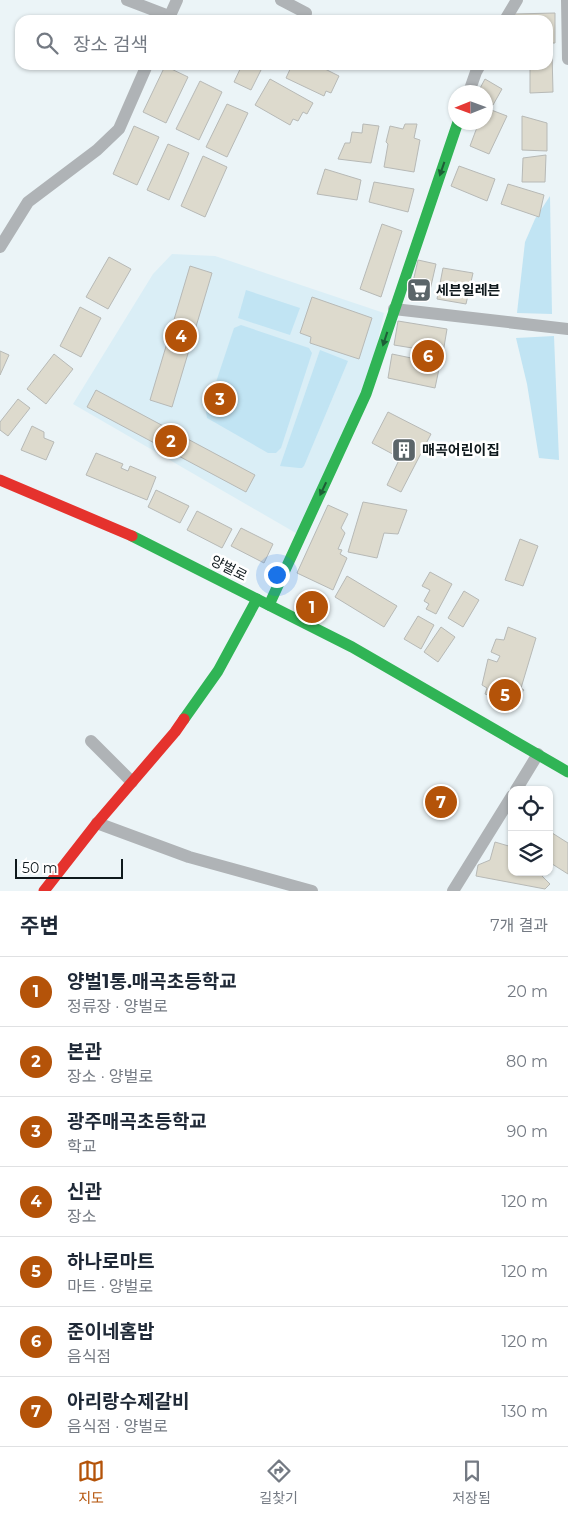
<!DOCTYPE html>
<html lang="ko">
<meta charset="utf-8">
<style>
:root{--surface:#fff;--page:#f2f2f3;--text:#1f2937;--muted:#747a83;--line:#e0e1e3;--accent:#b45309}
body{margin:0;font-family:Montserrat,"Noto Sans KR",sans-serif;background:var(--page);color:var(--text)}
.controls{position:absolute;right:15px;bottom:15px;display:grid;overflow:hidden;border-radius:10px;box-shadow:0 1px 4px #0004}
.controls button{width:45px;height:45px;display:grid;place-items:center;padding:0;border:0;border-bottom:1px solid var(--line);background:var(--surface);color:var(--text);font:25px sans-serif}
.compass{position:absolute;left:448px;top:85px;width:45px;height:45px;border-radius:50%;background:var(--surface);box-shadow:0 1px 4px #0004;rotate:269deg}
.scale{position:absolute;left:15px;bottom:12px;width:108px;box-sizing:border-box;padding-left:5px;border:2px solid #0e181c;border-top:0;font-size:14px;line-height:18px;white-space:nowrap;color:#0e181c;-webkit-text-stroke:4px #fff;paint-order:stroke}
.you{position:absolute;left:276px;top:574px;width:18px;height:18px;margin:-12px;border:4px solid #fff;border-radius:50%;background:#1a73e8;box-shadow:0 0 0 8px #1a73e833}
.badge{display:grid;place-items:center;width:32px;height:32px;border-radius:50%;background:var(--accent);color:#fff;font-size:16px;font-weight:700}
.pin{position:absolute;translate:-50% -50%;border:2px solid #fff;box-shadow:0 1px 5px #0006}
.list{margin:0;padding:0;list-style:none}
h2{display:flex;justify-content:space-between;align-items:center;height:65px;margin:0;padding:0 20px;font-size:21px}
h2 small{font-size:16px;font-weight:400;color:var(--muted)}
.list li{display:grid;grid-template-columns:32px 1fr auto;gap:15px;align-items:center;box-sizing:border-box;height:70px;padding:0 20px;border-top:1px solid var(--line)}
.list b{display:block;font-size:19px;white-space:nowrap}
.list p{margin:0;font-size:16px;white-space:nowrap;color:var(--muted)}
.list em{font-size:16px;font-style:normal;color:var(--muted)}
.icon{flex:none;width:28px;height:28px;fill:none;stroke:currentColor;stroke-width:2;stroke-linecap:round;stroke-linejoin:round}
.map{position:relative;flex:none;width:568px;height:891px;overflow:hidden}
.search{position:absolute;background:var(--surface);box-shadow:0 1px 4px #0004;left:15px;right:15px;top:15px;height:55px;display:flex;align-items:center;gap:12px;box-sizing:border-box;padding:0 18px;border-radius:15px;color:var(--muted);font-size:19px}
.sheet{height:555px;background:var(--surface)}
nav{display:flex;justify-content:space-around;align-items:center;box-sizing:border-box;height:70px;border-top:1px solid var(--line);background:var(--surface);font-size:14px;color:var(--muted)}
nav a{display:grid;justify-items:center;gap:2px}
nav .on{color:var(--accent)}
.map>svg:first-child{display:block}
.built{fill:#daeef6}
.green{fill:#c1e4f3}
.building{fill:#dddacd;stroke:#b7b9b6}
.lines{fill:none;stroke-linecap:round;stroke-linejoin:round}
.street{stroke:#afb3b6;stroke-width:12}
.fast{stroke:#30b455;stroke-width:11}
.jam{stroke:#e5322d;stroke-width:11}
.oneway{fill:#1d5e36}
.labels{text-anchor:middle;stroke-width:5;stroke-linejoin:round;paint-order:stroke}
.poi-label{font-size:14px;font-weight:bold;fill:#0e181c;stroke:#fff;text-anchor:start}
.street-label{font-size:14px;fill:#0e181c;stroke:#fff}
</style>
<div class="map">
<svg width="568" height="891" viewBox="0 0 568 891">
<rect width="100%" height="100%" fill="#ebf4f7"/>
<polygon class="built" points="172,254 215,256 384,313 366,394 301,536 73,404 153,274"/>
<g class="green">
<polygon points="550,196 552,314 517,313 525,242 535,219"/>
<polygon points="246,290 300,308 290,335 238,318"/>
<polygon points="241,325 309,348 312,353 281,448 276,453 268,453 207,418 206,412 234,328"/>
<polygon points="554,336 559,460 539,458 527,384 516,338"/>
<polygon points="320,350 348,361 304,466 302,468 299,468 280,466"/>
</g>
<g class="building">
<polygon points="555,13 555,43 548,43 548,20 514,20 514,14"/>
<polygon points="548,53 552,53 553,92 530,93 530,65 548,65"/>
<polygon points="242,65 251,65 261,70 251,90 234,82"/>
<polygon points="292,65 317,65 339,76 331,93 326,91 324,96 286,78"/>
<polygon points="165,66 188,77 166,123 143,112"/>
<polygon points="270,79 313,103 307,114 303,112 298,121 293,119 290,125 255,105"/>
<polygon points="485,79 502,89 493,105 486,101 486,92 478,92"/>
<polygon points="200,81 222,92 199,140 176,129"/>
<polygon points="227,104 248,113 227,157 206,147"/>
<polygon points="486,108 507,116 489,154 470,146 479,122 486,122"/>
<polygon points="522,116 547,123 547,151 522,150"/>
<polygon points="363,124 379,126 371,163 338,159 345,143 350,143 352,132 362,133"/>
<polygon points="405,124 417,124 414,138 420,140 414,172 384,167 388,144 386,142 390,126 403,129"/>
<polygon points="134,126 159,137 137,185 113,174"/>
<polygon points="168,144 189,153 169,200 147,190"/>
<polygon points="546,155 545,182 522,182 523,158"/>
<polygon points="203,156 227,167 205,217 181,206"/>
<polygon points="459,166 495,179 487,201 451,186"/>
<polygon points="325,169 361,180 357,200 317,194"/>
<polygon points="374,182 414,189 408,212 369,202"/>
<polygon points="508,184 544,195 539,217 501,204"/>
<polygon points="382,224 402,231 381,297 360,289"/>
<polygon points="109,257 131,269 108,309 86,297"/>
<polygon points="418,260 436,264 428,299 410,295"/>
<polygon points="190,266 212,273 172,407 150,400"/>
<polygon points="443,268 473,273 466,304 437,299"/>
<polygon points="312,297 372,318 359,359 310,343 311,337 300,333"/>
<polygon points="80,307 101,318 81,357 60,346"/>
<polygon points="398,321 447,329 443,353 394,345"/>
<polygon points="0,351 9,355 0,375"/>
<polygon points="54,354 73,369 46,404 27,389"/>
<polygon points="392,354 440,364 435,388 388,378"/>
<polygon points="96,390 255,475 246,492 87,407"/>
<polygon points="18,399 30,408 8,436 0,430 0,422"/>
<polygon points="388,412 431,434 401,492 387,485 400,458 372,443"/>
<polygon points="32,426 44,432 44,438 54,442 46,460 21,450"/>
<polygon points="96,453 123,464 121,468 128,471 130,466 156,477 147,500 86,475"/>
<polygon points="156,490 189,506 180,523 148,507"/>
<polygon points="363,502 407,510 398,534 384,533 377,558 348,552"/>
<polygon points="328,505 348,514 341,528 345,533 338,549 342,550 340,554 347,558 333,590 297,573"/>
<polygon points="197,511 232,529 222,548 187,530"/>
<polygon points="241,528 273,544 264,563 231,546"/>
<polygon points="520,539 538,546 523,586 505,580"/>
<polygon points="430,572 452,584 436,614 426,609 429,604 424,601 430,590 422,586"/>
<polygon points="347,576 397,606 384,627 335,597"/>
<polygon points="464,591 479,600 463,627 448,618"/>
<polygon points="418,616 434,625 421,649 404,639"/>
<polygon points="441,627 455,637 438,662 424,652"/>
<polygon points="508,627 536,638 521,688 524,690 519,696 513,695 507,702 485,694 487,688 482,685 488,659 497,662 500,656 491,652 496,639 504,640"/>
<polygon points="549,831 568,843 568,874 549,862"/>
<polygon points="495,842 512,847 512,872 542,872 541,875 550,884 545,889 476,876 478,865 490,860"/>
</g>
<g class="lines">
<g class="street">
<polyline points="127,0 169,16"/>
<polyline points="281,0 306,13"/>
<polyline points="567,0 568,59"/>
<polyline points="168,20 177,0"/>
<polyline points="505,20 517,0"/>
<polyline points="469,92 476,72 480,65"/>
<polyline points="0,247 28,202 97,150 119,129 147,65"/>
<polyline points="394,309 568,329"/>
<polyline points="91,741 132,782"/>
<polyline points="516,790 538,754"/>
<polyline points="97,823 189,857 312,891"/>
<polyline points="453,891 512,796"/>
</g>
<g class="fast">
<polyline points="132,536 352,647 568,772"/>
<polyline points="269,605 366,394 458,122"/>
<polyline points="184,719 218,671 257,599"/>
</g>
<g class="jam">
<polyline points="0,480 132,536"/>
<polyline points="44,891 97,823 175,732 184,719"/>
</g>
</g>
<defs><path id="oneway-solid" d="M-6-.8H1V-3.2L6.5 0L1 3.2V.8H-6Z" transform="scale(1.25)"/></defs>
<g class="oneway">
<use href="#oneway-solid" transform="translate(442 169) rotate(109)"/>
<use href="#oneway-solid" transform="translate(385 339) rotate(108)"/>
<use href="#oneway-solid" transform="translate(323 489) rotate(115)"/>
</g>
<defs>
<symbol id="supermarket-square" viewBox="-11 -11 22 22"><rect x="-9" y="-9" width="18" height="18" rx="4" fill="#5b6569" stroke="#fff"/><path d="M-6-5.5h2.5l.6 2H6L4.5 2H-2.5L-4.4-4H-6ZM-1.5 3.2a1.3 1.3 0 1 0 .1 0ZM3 3.2a1.3 1.3 0 1 0 .1 0Z" fill="#fff"/></symbol>
<symbol id="building-square" viewBox="-11 -11 22 22"><rect x="-9" y="-9" width="18" height="18" rx="4" fill="#5b6569" stroke="#fff"/><path d="M-4-6H4V6H1V3H-1V6H-4ZM-2.5-4.3h1.7v1.8h-1.7ZM.8-4.3h1.7v1.8H.8ZM-2.5-1h1.7V.8h-1.7ZM.8-1h1.7V.8H.8Z" fill="#fff"/></symbol>
</defs>
<g fill-rule="evenodd">
<use href="#supermarket-square" x="405" y="276" width="28" height="28"/>
<use href="#building-square" x="390" y="436" width="28" height="28"/>
</g>
<g class="labels">
<g class="poi-label">
<text x="436" y="295">세븐일레븐</text>
<text x="422" y="455">매곡어린이집</text>
</g>
<g class="street-label">
<text transform="translate(229 568) rotate(27)" y="5">양벌로</text>
</g>
</g>
</svg>
<div class="controls">
<button><svg class="icon" aria-label="locate" viewBox="0 0 24 24"><circle cx="12" cy="12" r="6"/><path d="M12 2v4M12 18v4M2 12h4M18 12h4"/></svg></button>
<button><svg class="icon" aria-label="layers" viewBox="0 0 24 24"><path d="M12 4l9 5-9 5-9-5zM3 14l9 5 9-5"/></svg></button>
</div>
<svg class="compass" viewBox="-18 -18 36 36"><path d="M0-13l5 13h-10z" fill="#e53935"/><path d="M0 13l5-13h-10z" fill="#747a83"/></svg>
<div class="scale">50 m</div>
<div class="you"></div>
<div class="pin badge" style="left:312px;top:607px">1</div>
<div class="pin badge" style="left:171px;top:441px">2</div>
<div class="pin badge" style="left:220px;top:399px">3</div>
<div class="pin badge" style="left:181px;top:336px">4</div>
<div class="pin badge" style="left:505px;top:695px">5</div>
<div class="pin badge" style="left:428px;top:356px">6</div>
<div class="pin badge" style="left:441px;top:802px">7</div>
<div class="search"><svg class="icon" aria-label="search" viewBox="0 0 24 24"><circle cx="10" cy="10" r="6"/><path d="M15 15l6 6"/></svg>장소 검색</div>
</div>
<section class="sheet">
<h2>주변<small>7개 결과</small></h2>
<ul class="list">
<li><span class="badge">1</span><div><b>양벌1통.매곡초등학교</b><p>정류장 · 양벌로</p></div><em>20 m</em></li>
<li><span class="badge">2</span><div><b>본관</b><p>장소 · 양벌로</p></div><em>80 m</em></li>
<li><span class="badge">3</span><div><b>광주매곡초등학교</b><p>학교</p></div><em>90 m</em></li>
<li><span class="badge">4</span><div><b>신관</b><p>장소</p></div><em>120 m</em></li>
<li><span class="badge">5</span><div><b>하나로마트</b><p>마트 · 양벌로</p></div><em>120 m</em></li>
<li><span class="badge">6</span><div><b>준이네홈밥</b><p>음식점</p></div><em>120 m</em></li>
<li><span class="badge">7</span><div><b>아리랑수제갈비</b><p>음식점 · 양벌로</p></div><em>130 m</em></li>
</ul>
</section>
<nav>
<a class="on"><svg class="icon" aria-label="map" viewBox="0 0 24 24"><path d="M3 6l6-2 6 2 6-2v14l-6 2-6-2-6 2zM9 4v14M15 6v14"/></svg>지도</a>
<a><svg class="icon" aria-label="directions" viewBox="0 0 24 24"><path d="M12 3l9 9-9 9-9-9zM9 14v-3h6M13 9l2 2-2 2"/></svg>길찾기</a>
<a><svg class="icon" aria-label="saved" viewBox="0 0 24 24"><path d="M7 4h10v16l-5-4-5 4z"/></svg>저장됨</a>
</nav>
